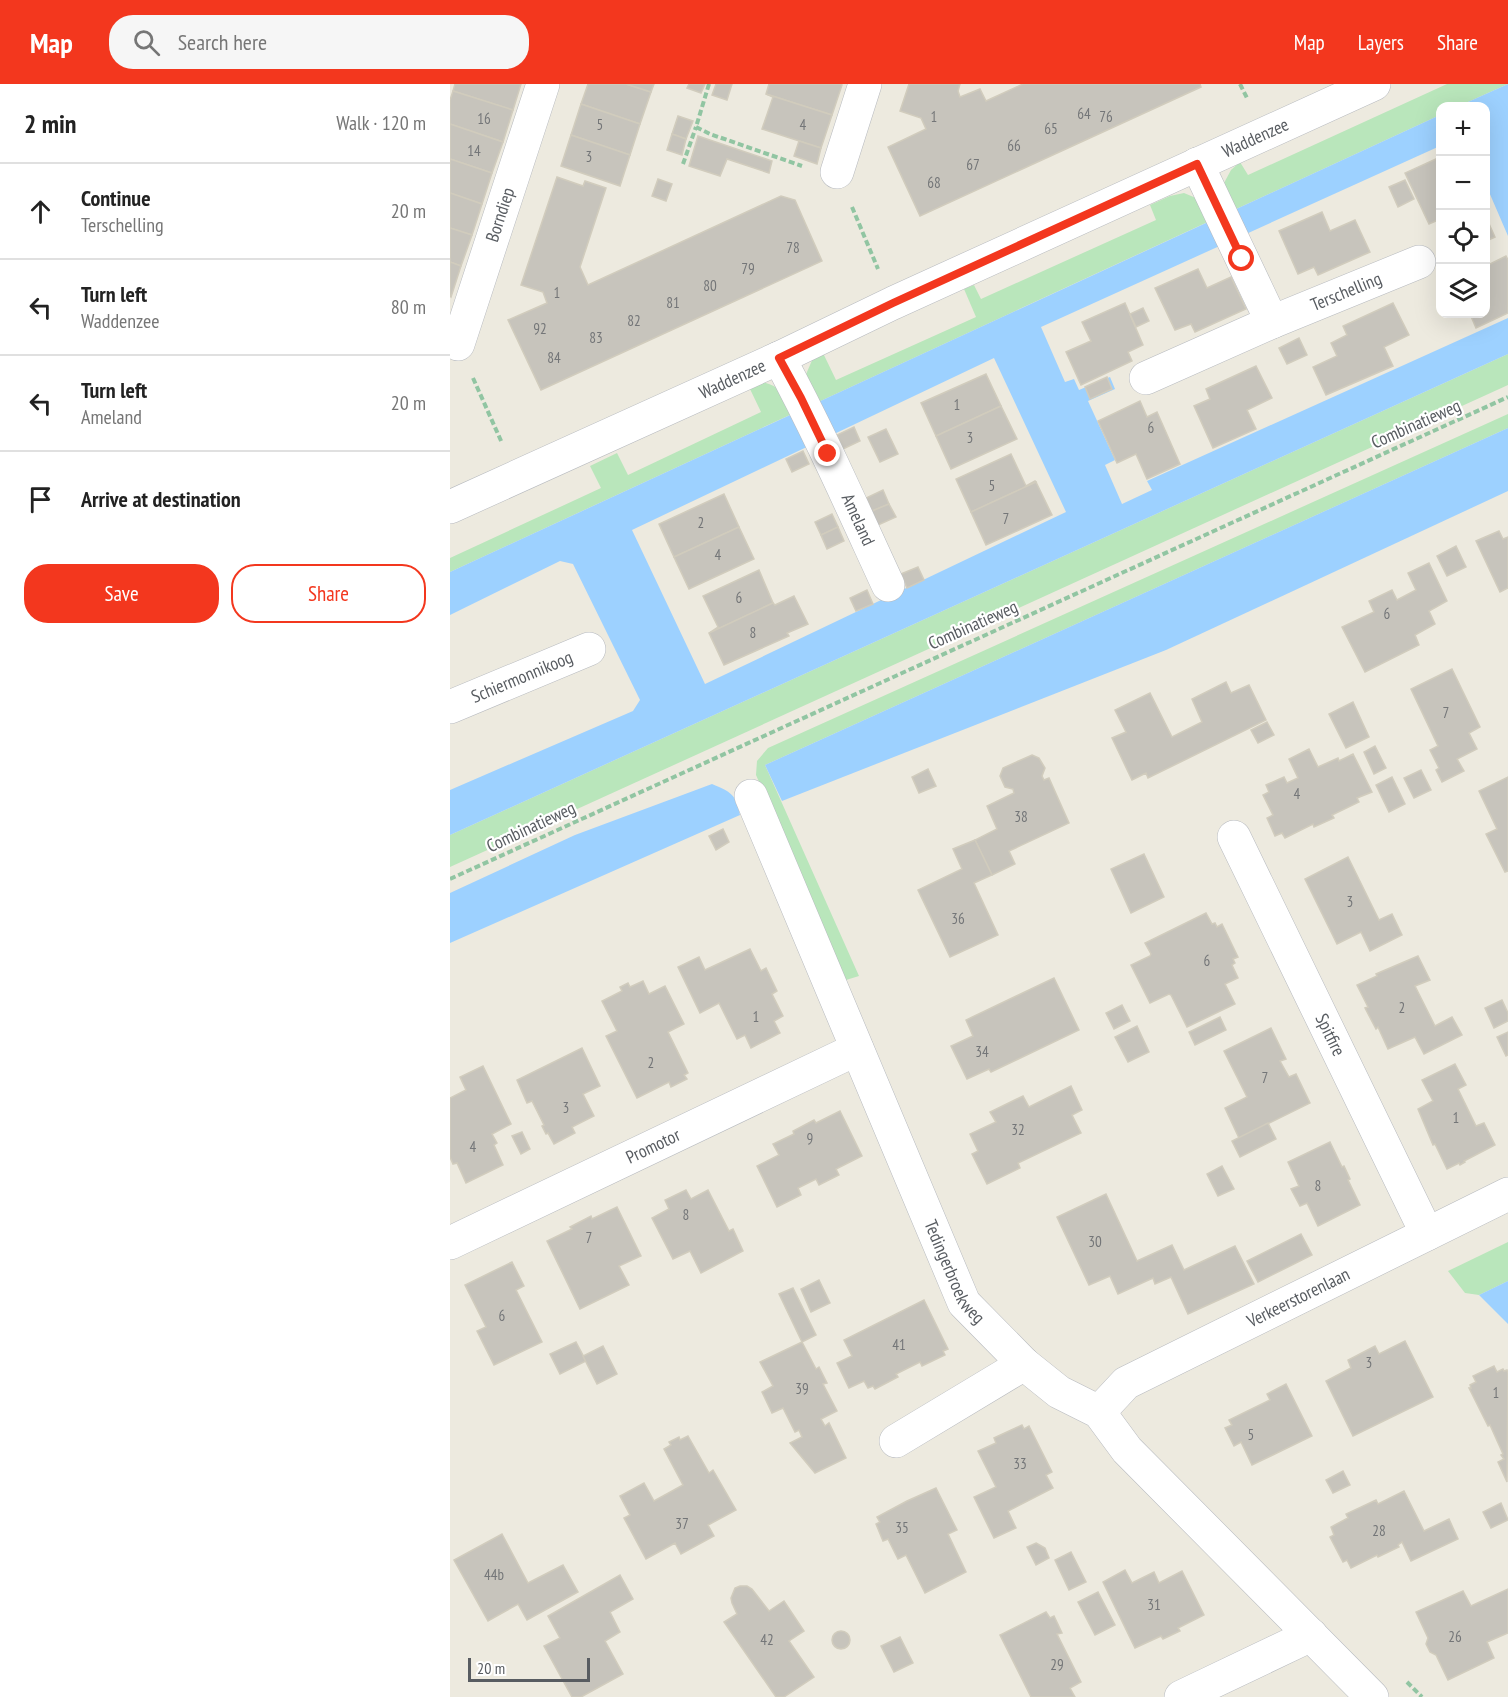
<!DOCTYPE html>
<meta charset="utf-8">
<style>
:root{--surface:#fff;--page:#f6f6f6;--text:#222;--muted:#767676;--line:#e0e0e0;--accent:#f3371e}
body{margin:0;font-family:"PT Sans Narrow",sans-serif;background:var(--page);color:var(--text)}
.controls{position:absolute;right:18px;top:18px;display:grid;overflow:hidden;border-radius:12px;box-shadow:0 6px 24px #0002}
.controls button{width:54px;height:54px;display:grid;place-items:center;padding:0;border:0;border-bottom:2px solid var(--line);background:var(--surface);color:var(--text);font:30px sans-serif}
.scale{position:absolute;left:18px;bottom:15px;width:122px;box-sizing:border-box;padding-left:6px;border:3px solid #585c61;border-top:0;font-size:16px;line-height:21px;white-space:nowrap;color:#585c61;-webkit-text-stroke:4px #fff;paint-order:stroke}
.stop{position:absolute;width:18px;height:18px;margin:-14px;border:4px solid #f3371e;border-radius:50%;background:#fff}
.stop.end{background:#f3371e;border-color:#fff;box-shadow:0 2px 6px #0008}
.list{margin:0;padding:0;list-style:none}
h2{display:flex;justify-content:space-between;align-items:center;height:78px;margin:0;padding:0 24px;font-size:26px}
h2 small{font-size:20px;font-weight:400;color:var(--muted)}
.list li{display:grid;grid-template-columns:39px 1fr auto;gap:18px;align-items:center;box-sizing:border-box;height:96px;padding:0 24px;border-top:2px solid var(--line)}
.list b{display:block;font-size:22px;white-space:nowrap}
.list p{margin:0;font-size:20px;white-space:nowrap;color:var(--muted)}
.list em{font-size:20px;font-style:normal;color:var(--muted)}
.actions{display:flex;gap:12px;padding:18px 24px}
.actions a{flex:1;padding:14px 0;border:2px solid var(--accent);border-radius:24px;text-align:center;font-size:21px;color:var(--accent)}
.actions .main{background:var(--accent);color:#fff}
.icon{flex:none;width:33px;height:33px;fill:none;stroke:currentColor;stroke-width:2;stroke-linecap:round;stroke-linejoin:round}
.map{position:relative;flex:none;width:1058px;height:1613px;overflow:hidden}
header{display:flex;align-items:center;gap:36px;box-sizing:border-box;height:84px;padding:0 30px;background:var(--accent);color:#fff}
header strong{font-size:28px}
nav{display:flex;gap:33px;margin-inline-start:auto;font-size:21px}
.search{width:420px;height:54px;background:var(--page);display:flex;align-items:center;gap:15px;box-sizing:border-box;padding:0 21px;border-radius:24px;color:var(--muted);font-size:22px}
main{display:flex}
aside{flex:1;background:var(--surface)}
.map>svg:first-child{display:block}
.green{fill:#b9e6bb}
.water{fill:#9dd1ff;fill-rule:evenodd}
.building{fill:#c7c4bc;stroke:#d1ccbd;stroke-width:1.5}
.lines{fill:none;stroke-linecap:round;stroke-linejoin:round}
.minor-casing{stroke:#b7babf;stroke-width:34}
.path{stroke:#91c5a2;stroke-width:4;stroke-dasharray:6 3;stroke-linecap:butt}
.minor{stroke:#fff;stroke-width:33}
.route{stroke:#f3371e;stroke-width:8}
.labels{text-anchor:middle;stroke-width:4.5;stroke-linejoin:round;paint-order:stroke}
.number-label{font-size:15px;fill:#747678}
.street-label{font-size:18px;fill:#585c61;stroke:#fff}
</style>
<header>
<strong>Map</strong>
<div class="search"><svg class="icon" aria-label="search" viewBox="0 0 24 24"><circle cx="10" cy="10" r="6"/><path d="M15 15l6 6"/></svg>Search here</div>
<nav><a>Map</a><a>Layers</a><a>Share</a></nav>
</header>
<main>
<aside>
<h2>2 min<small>Walk · 120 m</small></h2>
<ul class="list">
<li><svg class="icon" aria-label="ahead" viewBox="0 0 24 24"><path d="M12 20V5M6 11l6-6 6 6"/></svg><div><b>Continue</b><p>Terschelling</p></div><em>20 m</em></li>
<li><svg class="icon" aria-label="left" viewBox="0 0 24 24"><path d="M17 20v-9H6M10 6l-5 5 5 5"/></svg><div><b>Turn left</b><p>Waddenzee</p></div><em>80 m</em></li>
<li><svg class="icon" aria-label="left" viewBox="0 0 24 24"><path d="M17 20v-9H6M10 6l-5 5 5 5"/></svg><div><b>Turn left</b><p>Ameland</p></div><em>20 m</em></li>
<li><svg class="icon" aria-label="arrive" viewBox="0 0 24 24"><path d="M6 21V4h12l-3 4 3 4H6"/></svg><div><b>Arrive at destination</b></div></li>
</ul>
<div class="actions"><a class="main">Save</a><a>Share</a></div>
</aside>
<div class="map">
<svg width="1058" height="1613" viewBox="0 0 1058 1613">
<rect width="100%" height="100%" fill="#edeadf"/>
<g class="green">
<polygon points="997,0 1058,0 1009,22 990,22 990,31 784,126 774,99 781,86 790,78 798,91"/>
<polygon points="734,109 746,114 762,136 364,320 354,295 363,274 373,269 386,296 526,233 514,205 524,201 531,215 706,136 700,121 720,112"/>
<polygon points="1058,270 1058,301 0,783 0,751"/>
<path d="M313,298C333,304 335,311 342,330L0,488V474L151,404L140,382L167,369L178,391L311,328L300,305Z"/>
<polygon points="1058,330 1058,344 315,681 409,892 396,896 306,691 307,677 318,664"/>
<polygon points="1058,1158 1058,1197 1029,1211 1015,1209 998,1187"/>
</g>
<g class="water">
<polygon points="1058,0 1058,152 1036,101 1036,22 1009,22"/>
<path d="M990,31V62L591,243L615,298L624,295L629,306L660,293L665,305L638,317L665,376L655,381L672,420L702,406L697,397L1058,234V270L0,751V706L183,627L190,616L123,480L110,477L0,531V488ZM544,274L616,428L255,600L182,446Z"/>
<polygon points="1058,344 1058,407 716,566 332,717 315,681"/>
<path d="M262,700C281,708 286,710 290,731L0,859V809L125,751Z"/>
<polygon points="1058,1197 1058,1240 1029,1211"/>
</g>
<g class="building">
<polygon points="5,0 71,0 63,26 3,7"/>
<polygon points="138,0 176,0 201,8 190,40 131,20"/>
<polygon points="176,0 204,0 201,8"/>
<polygon points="239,0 255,0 251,9 237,4"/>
<polygon points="266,0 282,0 277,16 262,11"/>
<polygon points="319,0 390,0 392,1 382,31 316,10"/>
<polygon points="459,0 510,0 508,7 510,13 530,5 536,17 573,0 750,0 751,3 470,132 438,63 476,45 471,34 450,27"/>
<polygon points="3,7 63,26 53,58 0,40 0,16"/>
<polygon points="316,10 382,31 371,64 312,45 323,13"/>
<polygon points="131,20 190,40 180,71 121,51"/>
<polygon points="228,32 243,37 236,55 222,50"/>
<polygon points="0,40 53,58 42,89 0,75"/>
<polygon points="222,50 236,55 232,71 217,66"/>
<polygon points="121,51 180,71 170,102 111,82"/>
<polygon points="248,52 322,77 319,89 277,75 270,92 239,82"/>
<polygon points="349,57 371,64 367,80 344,72"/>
<polygon points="988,74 990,79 990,142 988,136 979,140 955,89"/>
<polygon points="0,75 42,89 32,120 0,109"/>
<polygon points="107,93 133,102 135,97 156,104 130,183 138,201 331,112 345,116 372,177 91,306 58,236 97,219 93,208 71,201"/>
<polygon points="208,95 222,100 216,117 202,112"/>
<polygon points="955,96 964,115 948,123 939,103"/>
<polygon points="0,109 32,120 22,151 0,144"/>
<polygon points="872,128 880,147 905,136 920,168 868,191 864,183 848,190 829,147"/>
<polygon points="1036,133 1045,153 1036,157"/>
<polygon points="0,144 22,151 11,182 0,178"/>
<polygon points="1056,172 1058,176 1058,229 1026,244 1020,230 1036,230 1036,182"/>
<polygon points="0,178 11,182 1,213 0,212"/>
<polygon points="748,185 757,204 781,193 796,225 745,248 741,240 725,246 705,204"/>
<polygon points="675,219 693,261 678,268 682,277 631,301 616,268 641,257 632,238"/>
<polygon points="943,219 959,251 934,263 943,282 876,311 863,283 887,272 881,259 897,251 893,242"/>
<polygon points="693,224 699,237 686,243 680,230"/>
<polygon points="849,254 857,271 837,280 829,264"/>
<polygon points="806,282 822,314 797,326 806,345 763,364 744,322 760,315 756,305"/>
<polygon points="536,290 551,322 486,352 471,319"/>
<polygon points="657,293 662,305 640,315 635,303"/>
<polygon points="690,317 697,333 707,328 730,380 697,395 686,370 667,379 648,337"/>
<polygon points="551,322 567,355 501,385 486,352"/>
<polygon points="404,343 410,357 393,365 387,351"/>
<polygon points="436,345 448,370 430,378 418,353"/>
<polygon points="353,367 359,380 342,388 336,375"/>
<polygon points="561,370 576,402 585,397 586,398 521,428 506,395"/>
<polygon points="586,398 602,431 536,461 521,428"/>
<polygon points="433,406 439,420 422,427 416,414"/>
<polygon points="274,410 289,443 224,473 209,440"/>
<polygon points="439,420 446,433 428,441 422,427"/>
<polygon points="382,430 388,443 371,451 365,438"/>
<polygon points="289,443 304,475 239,505 224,473"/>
<polygon points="388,443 394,457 377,465 371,451"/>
<polygon points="1049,447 1053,455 1058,453 1058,504 1050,508 1026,457"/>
<polygon points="1006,462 1016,483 997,492 987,472"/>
<polygon points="979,479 997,517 979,527 985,540 965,551 969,561 915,588 892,543 924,528 919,517 942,506 947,516 966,506 958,489"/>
<polygon points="468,483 474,496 457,504 451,490"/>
<polygon points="309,486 323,519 259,549 268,543 253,512"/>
<polygon points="417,506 423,520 406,527 400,514"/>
<polygon points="344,512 358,540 337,549 339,552 274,581 259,549 323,519 325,521"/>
<polygon points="1002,585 1030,643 1019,649 1027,665 1007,675 1014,687 992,698 986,686 989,684 980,666 988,662 961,605"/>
<polygon points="776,598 781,609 799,601 816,636 698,694 696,689 682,696 662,654 676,648 665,626 700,609 722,653 752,638 742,615"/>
<polygon points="903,618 919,653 896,664 879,630"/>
<polygon points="817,638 824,651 808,659 801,646"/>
<polygon points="925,662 936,684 924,690 914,668"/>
<polygon points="859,665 868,683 888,674 889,677 903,670 922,708 907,714 909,718 882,731 884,734 864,743 863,740 835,754 832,749 825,752 817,734 823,731 813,711 819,708 816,701 834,693 837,699 848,694 839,675"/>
<polygon points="582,671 589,674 595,684 592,692 594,696 599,694 619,739 559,767 565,780 542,791 525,756 547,745 537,722 564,709 563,705 555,703 550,692 553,684"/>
<polygon points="478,685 486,702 469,709 462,693"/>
<polygon points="971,686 981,706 964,714 954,694"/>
<polygon points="942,693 955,720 939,728 926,701"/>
<polygon points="1058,693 1058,787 1055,788 1036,750 1047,745 1029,707"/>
<polygon points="273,745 279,758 266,766 259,752"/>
<polygon points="525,756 542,791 524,799 548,851 500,873 468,806 512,785 503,765"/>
<polygon points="694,770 714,813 681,829 661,785"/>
<polygon points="898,773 929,836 942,830 952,851 920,867 911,848 887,860 855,795"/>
<polygon points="756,829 762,840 765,839 767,843 772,840 788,873 783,875 785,879 782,881 788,894 775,900 785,920 737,943 721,911 719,910 700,919 681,881 700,872 701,870 695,859"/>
<polygon points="300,865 311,887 316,884 327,907 322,910 333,932 324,937 330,949 301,964 295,951 287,955 269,919 250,929 228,883 249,873 255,886"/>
<polygon points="968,872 980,896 965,902 985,942 1002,933 1012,951 974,970 965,953 938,965 928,943 926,945 915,924 918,923 907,901 927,892 926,890"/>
<polygon points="604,894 629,946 541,988 539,985 517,995 501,962 523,952 516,936"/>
<polygon points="193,897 199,910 215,902 234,940 218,948 238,989 234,991 237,995 221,1003 219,998 187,1014 156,952 167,947 152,917 172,907 170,903 178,899 180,903"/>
<polygon points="1052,916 1058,929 1058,937 1044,944 1035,924"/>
<polygon points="672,921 680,937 664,945 656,929"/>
<polygon points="770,933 776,946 745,961 739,948"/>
<polygon points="687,942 699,968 678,978 665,953"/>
<polygon points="821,944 836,975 830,977 839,993 846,990 860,1019 789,1054 775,1024 797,1013 774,967"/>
<polygon points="1058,948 1058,971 1056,972 1047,953"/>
<polygon points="132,964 150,1002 133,1010 144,1032 122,1043 125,1049 104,1060 98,1049 96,1050 92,1042 94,1041 82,1017 77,1019 67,996"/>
<polygon points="1005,980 1016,1001 1008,1005 1026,1042 1034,1039 1045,1061 1014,1077 1015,1078 1010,1081 1009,1079 997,1085 985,1060 983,1061 968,1025 983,1017 972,996"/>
<polygon points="33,982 61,1040 42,1050 47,1059 44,1061 53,1081 16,1099 7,1079 3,1080 0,1073 0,1014 16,1006 10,993"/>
<polygon points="621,1002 632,1026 622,1031 631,1049 568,1079 570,1084 537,1100 522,1070 528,1067 520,1050 546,1038 540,1028 573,1012 579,1023"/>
<polygon points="390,1027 412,1072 386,1085 389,1091 369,1101 366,1095 348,1104 351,1111 327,1123 307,1082 329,1071 323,1060 344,1050 343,1047 364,1036 366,1039"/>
<polygon points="818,1039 826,1055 790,1073 782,1057"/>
<polygon points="72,1048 80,1065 71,1070 62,1052"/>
<polygon points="880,1058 892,1083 894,1082 900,1095 898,1096 910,1121 868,1142 857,1119 850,1122 841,1105 849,1102 838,1078"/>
<polygon points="772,1082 784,1105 768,1112 757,1090"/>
<polygon points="236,1106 241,1115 258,1106 279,1147 283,1145 293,1167 251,1189 240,1167 223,1175 202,1134 219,1125 215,1116"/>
<polygon points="656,1110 687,1177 722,1161 734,1186 785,1162 804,1200 738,1230 721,1193 705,1200 703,1194 668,1210 660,1192 639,1201 607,1133"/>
<polygon points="167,1123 191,1172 169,1182 179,1201 130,1225 97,1157 122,1145 120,1143 141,1132 142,1135"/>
<polygon points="851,1150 862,1171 808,1198 797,1177"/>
<polygon points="62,1178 74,1202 66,1206 92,1258 44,1281 27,1247 36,1243 15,1201"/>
<polygon points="369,1196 380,1219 361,1228 351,1205"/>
<polygon points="343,1204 366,1251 352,1258 329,1210"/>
<polygon points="474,1216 498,1265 493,1267 495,1271 472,1282 470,1278 446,1290 448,1293 425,1305 423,1302 418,1304 414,1297 399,1304 387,1279 402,1272 394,1256"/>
<polygon points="955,1257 983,1313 903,1352 876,1297 901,1284 898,1276 925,1262 929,1270"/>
<polygon points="126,1258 136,1277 110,1290 100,1270"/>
<polygon points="352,1258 366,1285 369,1283 377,1299 373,1300 387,1327 371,1335 375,1342 379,1339 396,1374 365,1389 340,1359 352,1353 349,1346 345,1348 333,1324 322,1329 312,1308 323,1302 310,1278"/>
<polygon points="153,1262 167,1290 147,1300 133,1272"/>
<polygon points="1044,1282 1047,1288 1053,1285 1054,1287 1057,1286 1058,1289 1057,1398 1048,1378 1054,1375 1051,1371 1053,1370 1040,1341 1038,1342 1019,1304 1021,1304 1020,1301 1026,1298 1023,1292"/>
<polygon points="836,1300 862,1352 802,1381 791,1358 784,1362 775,1344 782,1341 779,1336 820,1316 817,1310"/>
<polygon points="572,1341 574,1345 579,1342 602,1388 596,1391 603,1404 558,1427 566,1444 544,1454 524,1413 546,1403 528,1367 546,1359 544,1354"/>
<polygon points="238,1352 259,1389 263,1386 286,1426 258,1441 264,1452 231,1470 225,1459 196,1475 174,1434 180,1431 170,1412 194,1399 204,1417 233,1401 214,1365 221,1361 219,1358 229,1353 230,1356"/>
<polygon points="893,1387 900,1401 883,1409 876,1396"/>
<polygon points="486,1404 507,1446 498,1450 516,1488 475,1509 456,1471 448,1475 438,1455 433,1457 426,1440 430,1438 427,1433 457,1417"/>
<polygon points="954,1407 974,1447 999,1435 1008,1455 961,1477 952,1458 948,1461 949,1463 928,1473 927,1471 901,1484 897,1476 893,1478 880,1453 884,1451 881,1443 898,1434 896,1430 926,1416 928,1420"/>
<polygon points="1051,1419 1058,1436 1041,1444 1033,1428"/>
<polygon points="52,1450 78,1499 113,1481 128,1508 77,1536 68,1520 38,1537 4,1476"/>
<polygon points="586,1459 595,1464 599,1474 586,1481 577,1463"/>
<polygon points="621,1468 636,1498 619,1506 605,1476"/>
<polygon points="675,1486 682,1499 704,1488 709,1499 732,1487 754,1531 728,1544 730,1547 713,1555 711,1552 685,1564 653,1498"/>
<polygon points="170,1491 183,1515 160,1528 170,1548 155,1557 173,1590 131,1613 122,1613 94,1562 110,1554 98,1532"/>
<polygon points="290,1502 297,1502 302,1505 319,1527 334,1517 354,1547 339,1557 364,1593 334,1613 326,1613 274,1538 287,1530 282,1519 281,1514 285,1504"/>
<polygon points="1058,1505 1058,1549 1037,1558 1044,1574 998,1596 986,1571 980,1568 976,1560 978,1554 966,1528 1013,1507 1021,1522"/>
<polygon points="648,1508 665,1541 645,1551 628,1518"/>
<polygon points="596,1528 600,1534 604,1532 612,1549 607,1550 631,1598 620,1604 625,1613 581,1613 550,1551"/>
<circle cx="391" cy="1556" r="9"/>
<polygon points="450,1553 463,1579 444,1588 431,1562"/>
</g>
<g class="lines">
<defs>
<g id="minor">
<polyline points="747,80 822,238"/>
<polyline points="387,88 415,0"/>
<path id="s1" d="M8,260L93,0"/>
<path id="s2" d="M329,274C369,348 403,425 438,501"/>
<path id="s3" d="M696,294L822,238L969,178"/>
<path id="s4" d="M0,423L329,274L443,219L924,0"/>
<path id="s5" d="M0,623L139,565"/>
<path id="s6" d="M301,712L514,1219L574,1280L609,1308L649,1328L677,1366L922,1613"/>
<path id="s7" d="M784,753L977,1150"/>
<path id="s8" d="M0,1159L407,965"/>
<path id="s9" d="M649,1328L676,1299L1058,1110"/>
<polyline points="446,1357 574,1280"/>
<polyline points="731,1613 861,1551"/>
</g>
</defs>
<use href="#minor" class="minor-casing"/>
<g class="path">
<polyline points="259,0 246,43 260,50 352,82"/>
<polyline points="790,0 798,16"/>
<polyline points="233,80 246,43"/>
<polyline points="402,123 428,185"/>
<polyline points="23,294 52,359"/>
<polyline points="0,795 1058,313"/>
<polyline points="957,1598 972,1613"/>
</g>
<use href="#minor" class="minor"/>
</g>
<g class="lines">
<polyline class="route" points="378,370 351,314 329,274 443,219 747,80 792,175"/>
</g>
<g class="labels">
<g class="number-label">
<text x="634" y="35">64</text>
<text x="484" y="38">1</text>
<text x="656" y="38">76</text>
<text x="34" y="40">16</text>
<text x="150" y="46">5</text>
<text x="353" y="46">4</text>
<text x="601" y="50">65</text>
<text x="564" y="67">66</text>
<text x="24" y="72">14</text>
<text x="139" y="78">3</text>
<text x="523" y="86">67</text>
<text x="484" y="104">68</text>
<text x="343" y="169">78</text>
<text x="298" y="190">79</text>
<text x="260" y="207">80</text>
<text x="107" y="214">1</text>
<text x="223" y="224">81</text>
<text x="184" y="242">82</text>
<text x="90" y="250">92</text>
<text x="146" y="259">83</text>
<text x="104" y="279">84</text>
<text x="507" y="326">1</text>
<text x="701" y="349">6</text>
<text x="520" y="359">3</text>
<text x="542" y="407">5</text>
<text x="556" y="440">7</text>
<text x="251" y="444">2</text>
<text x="268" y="476">4</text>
<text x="289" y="519">6</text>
<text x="937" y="535">6</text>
<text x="303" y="554">8</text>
<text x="996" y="634">7</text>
<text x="847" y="715">4</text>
<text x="571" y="738">38</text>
<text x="900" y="823">3</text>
<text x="508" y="840">36</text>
<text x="757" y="882">6</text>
<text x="952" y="929">2</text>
<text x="306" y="938">1</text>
<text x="532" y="973">34</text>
<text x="201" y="984">2</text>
<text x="815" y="999">7</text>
<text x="116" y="1029">3</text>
<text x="1006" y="1039">1</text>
<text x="568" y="1051">32</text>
<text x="360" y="1060">9</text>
<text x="23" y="1068">4</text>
<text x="868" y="1107">8</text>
<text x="236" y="1136">8</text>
<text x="139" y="1159">7</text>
<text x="645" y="1163">30</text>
<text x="52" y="1237">6</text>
<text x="449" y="1266">41</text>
<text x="919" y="1284">3</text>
<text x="352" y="1310">39</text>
<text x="1046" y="1314">1</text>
<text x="801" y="1356">5</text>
<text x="570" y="1385">33</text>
<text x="232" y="1445">37</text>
<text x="452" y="1449">35</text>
<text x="929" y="1452">28</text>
<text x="44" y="1496">44b</text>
<text x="704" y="1526">31</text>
<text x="1005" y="1558">26</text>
<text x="317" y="1561">42</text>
<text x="607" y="1586">29</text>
</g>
<g class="street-label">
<text dy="6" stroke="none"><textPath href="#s4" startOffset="886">Waddenzee</textPath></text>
<text dy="6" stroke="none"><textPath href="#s1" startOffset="136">Borndiep</textPath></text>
<text dy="6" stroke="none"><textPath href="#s3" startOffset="218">Terschelling</textPath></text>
<text dy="6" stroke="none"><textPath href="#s4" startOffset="310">Waddenzee</textPath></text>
<text transform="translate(966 340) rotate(-24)" y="6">Combinatieweg</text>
<text dy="6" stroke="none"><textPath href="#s2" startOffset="180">Ameland</textPath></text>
<text transform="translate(523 541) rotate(-24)" y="6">Combinatieweg</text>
<text dy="6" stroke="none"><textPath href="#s5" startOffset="78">Schiermonnikoog</textPath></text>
<text transform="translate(81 743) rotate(-25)" y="6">Combinatieweg</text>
<text dy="6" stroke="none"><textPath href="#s7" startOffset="220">Spitfire</textPath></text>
<text dy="6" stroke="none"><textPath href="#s8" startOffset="225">Promotor</textPath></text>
<text dy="6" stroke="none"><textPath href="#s6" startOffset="518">Tedingerbroekweg</textPath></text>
<text dy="6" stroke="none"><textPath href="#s9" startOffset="232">Verkeerstorenlaan</textPath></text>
</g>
</g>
</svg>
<div class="controls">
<button>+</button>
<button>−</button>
<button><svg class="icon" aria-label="locate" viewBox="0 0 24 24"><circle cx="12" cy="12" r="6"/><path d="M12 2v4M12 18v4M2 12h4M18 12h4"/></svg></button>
<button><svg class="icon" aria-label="layers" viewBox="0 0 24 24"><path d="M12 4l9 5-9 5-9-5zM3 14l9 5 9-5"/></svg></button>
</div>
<div class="scale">20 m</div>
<div class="stop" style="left:792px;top:175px"></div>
<div class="stop end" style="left:378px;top:370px"></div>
</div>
</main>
